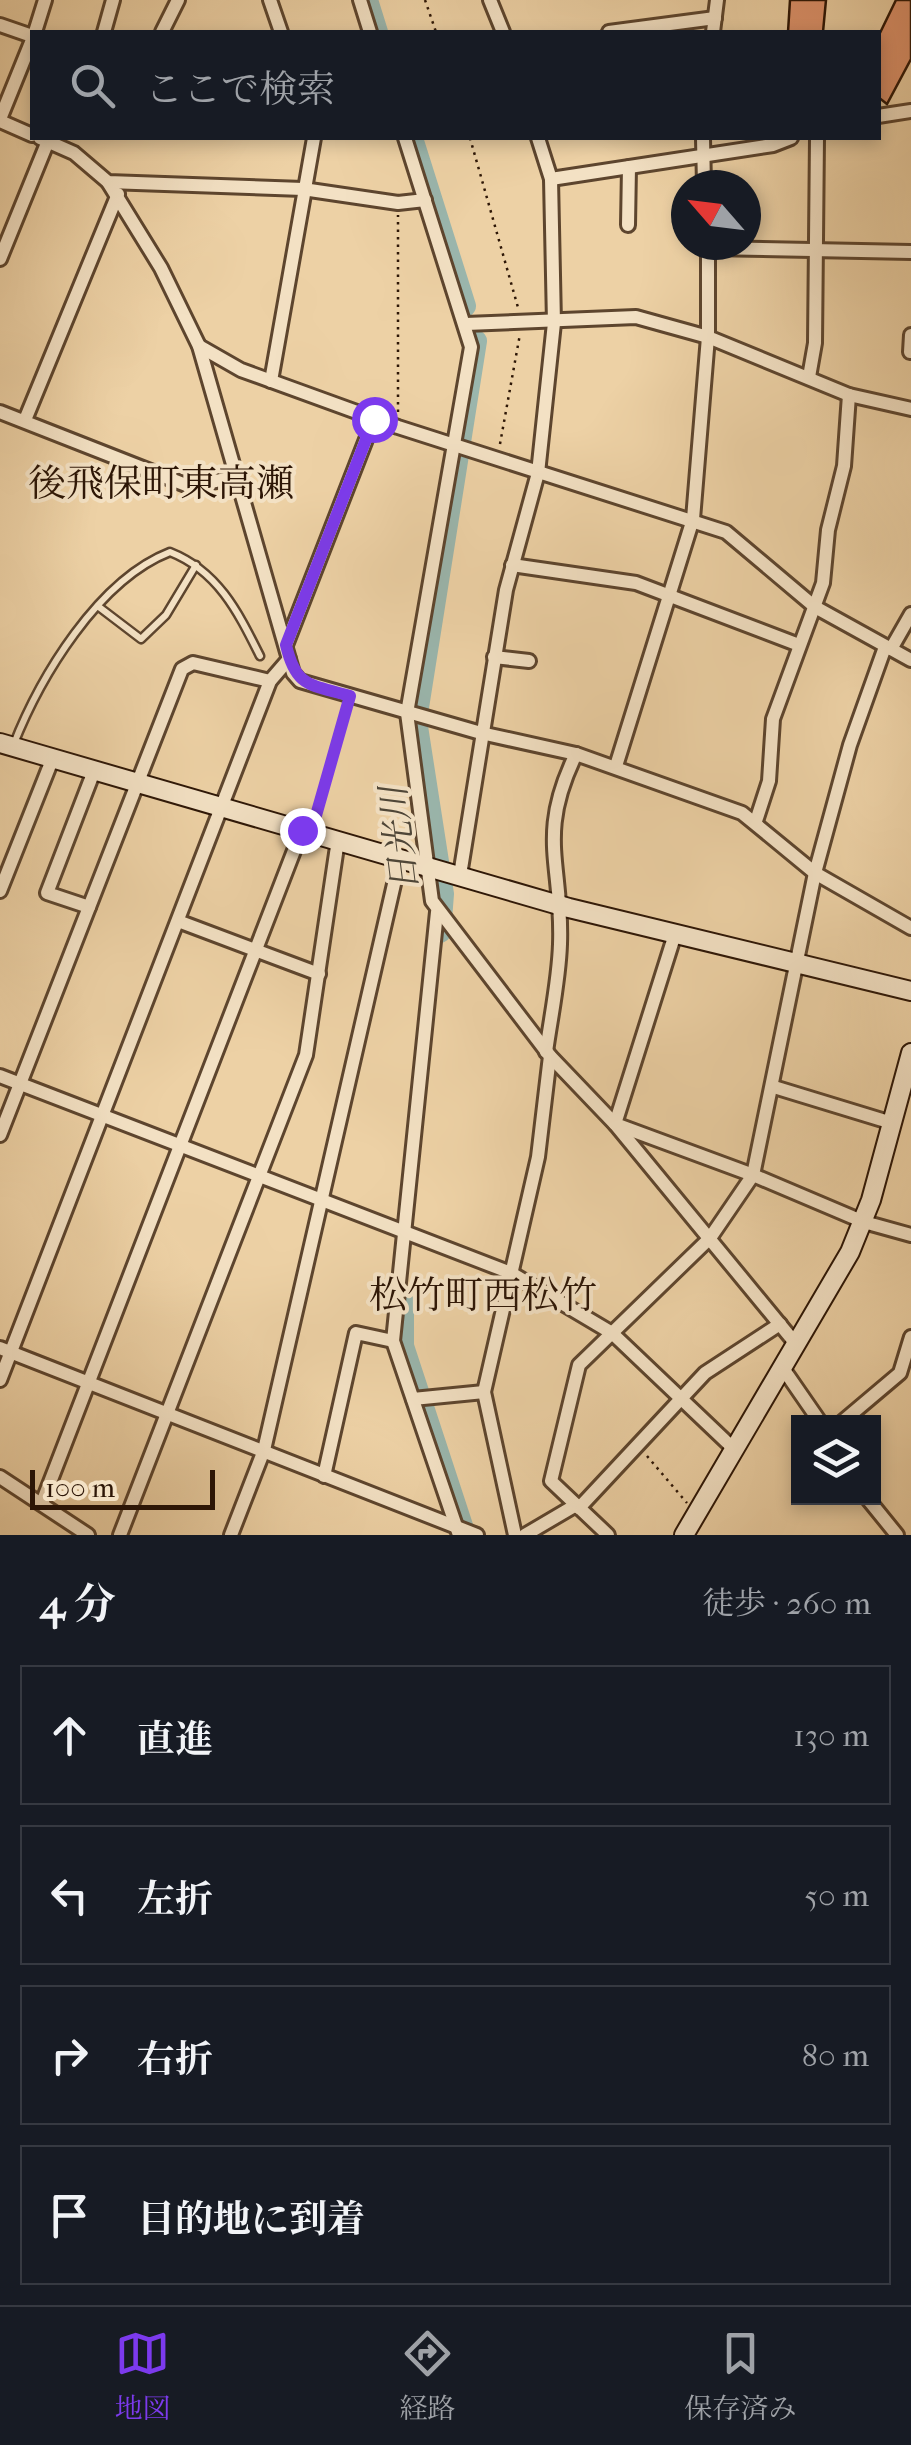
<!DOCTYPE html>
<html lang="ja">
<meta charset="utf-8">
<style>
:root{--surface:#171b24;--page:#242831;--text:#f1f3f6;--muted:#9ea1a6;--line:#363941;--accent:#7c3aed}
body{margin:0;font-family:"IM FELL French Canon","Noto Serif JP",serif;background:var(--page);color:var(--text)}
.controls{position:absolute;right:30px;bottom:30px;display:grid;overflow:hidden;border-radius:0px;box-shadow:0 5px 15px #0003}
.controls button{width:90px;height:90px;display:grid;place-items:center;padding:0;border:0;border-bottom:2px solid var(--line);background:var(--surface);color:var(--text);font:50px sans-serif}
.compass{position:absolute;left:671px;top:170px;width:90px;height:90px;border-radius:50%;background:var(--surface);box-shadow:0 5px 15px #0003;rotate:298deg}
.scale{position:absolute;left:30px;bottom:25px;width:185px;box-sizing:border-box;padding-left:10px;border:5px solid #2d1606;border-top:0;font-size:28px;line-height:35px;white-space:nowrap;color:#2d1606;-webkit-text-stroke:8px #f3e1c4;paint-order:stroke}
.stop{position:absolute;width:30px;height:30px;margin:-22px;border:8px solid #7c3aed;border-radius:50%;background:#fff}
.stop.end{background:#7c3aed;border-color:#fff;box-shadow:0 2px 10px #0008}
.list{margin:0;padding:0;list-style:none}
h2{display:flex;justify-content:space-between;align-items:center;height:130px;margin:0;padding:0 40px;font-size:42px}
h2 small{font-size:32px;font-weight:400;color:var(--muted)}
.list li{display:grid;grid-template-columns:65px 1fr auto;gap:30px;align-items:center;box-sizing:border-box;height:140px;margin:0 20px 20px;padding:0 20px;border:2px solid var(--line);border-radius:0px}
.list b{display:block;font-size:38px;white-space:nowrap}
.list em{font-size:32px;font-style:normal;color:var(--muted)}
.icon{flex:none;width:55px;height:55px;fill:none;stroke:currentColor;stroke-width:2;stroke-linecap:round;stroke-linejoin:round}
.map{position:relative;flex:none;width:911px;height:1535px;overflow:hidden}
.search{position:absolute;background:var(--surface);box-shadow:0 5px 15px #0003;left:30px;right:30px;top:30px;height:110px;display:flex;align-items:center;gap:25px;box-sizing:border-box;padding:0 35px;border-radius:0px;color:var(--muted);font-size:38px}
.sheet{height:770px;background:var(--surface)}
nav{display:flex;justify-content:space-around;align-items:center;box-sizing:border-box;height:140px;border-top:2px solid var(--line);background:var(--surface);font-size:28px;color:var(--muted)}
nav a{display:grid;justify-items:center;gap:5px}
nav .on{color:var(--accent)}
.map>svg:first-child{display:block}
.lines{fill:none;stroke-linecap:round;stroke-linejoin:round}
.river{stroke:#9ab6ad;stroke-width:22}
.building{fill:#de936c;stroke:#2d1606;stroke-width:2.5}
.lane-casing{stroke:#5d452e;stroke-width:11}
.street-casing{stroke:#5d452e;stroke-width:18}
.secondary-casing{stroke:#2d1606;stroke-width:22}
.path{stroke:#2d1606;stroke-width:2.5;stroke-dasharray:2.5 5;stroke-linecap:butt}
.lane{stroke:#f3e1c4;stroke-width:6}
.street{stroke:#f3e1c4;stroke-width:12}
.secondary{stroke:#f3e1c4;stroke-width:18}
.route{stroke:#7c3aed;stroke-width:12}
.labels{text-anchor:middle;stroke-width:8;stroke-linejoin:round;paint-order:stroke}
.water-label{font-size:35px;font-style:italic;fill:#4e4638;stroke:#f3e1c4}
.quarter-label{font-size:38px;fill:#2d1606;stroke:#f3e1c4}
</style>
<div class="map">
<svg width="911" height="1535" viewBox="0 0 911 1535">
<rect width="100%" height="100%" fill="#edd1a5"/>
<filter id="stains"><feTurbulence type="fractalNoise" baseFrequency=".002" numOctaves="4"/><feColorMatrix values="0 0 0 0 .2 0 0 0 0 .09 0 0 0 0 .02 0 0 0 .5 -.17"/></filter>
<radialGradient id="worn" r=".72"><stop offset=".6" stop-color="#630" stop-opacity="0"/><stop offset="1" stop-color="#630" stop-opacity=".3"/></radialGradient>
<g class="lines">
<g class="river">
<polyline points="367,0 377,32"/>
<polyline points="412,138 465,306"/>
<polyline points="440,932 443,894 416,720 476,341"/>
<polyline points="403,1302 403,1346 465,1535"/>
</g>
</g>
<g class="building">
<polygon points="790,0 826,0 823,32 788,32"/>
<polygon points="896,0 911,0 911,59 887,104 878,97 878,37"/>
</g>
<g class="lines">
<defs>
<g id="lane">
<polyline points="99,607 141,639 166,615 196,565"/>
<path d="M13,746C40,677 98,580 170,552C218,571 238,612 260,656"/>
</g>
<g id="street">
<polyline points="270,0 281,32"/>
<polyline points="360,0 370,32"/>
<polyline points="490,0 503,32"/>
<polyline points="0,25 32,36"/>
<polyline points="35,32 45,0"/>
<polyline points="104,32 113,0"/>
<polyline points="162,32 178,0"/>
<polyline points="609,32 715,18"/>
<polyline points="713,32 717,0"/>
<polyline points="878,116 911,111"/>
<polyline points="0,119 32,40"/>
<polyline points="0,121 32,135"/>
<polyline points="40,138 74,153 108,182 303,189 398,203 425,200"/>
<polyline points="405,138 471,347 407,713 432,901 550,1056 615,1124 796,1344"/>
<polyline points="538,138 551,179 773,145 791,138"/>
<polyline points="703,138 704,185"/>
<polyline points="108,182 161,268 199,346 293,673 300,681 481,733 576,754 742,813 815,873 911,928"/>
<polyline points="628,225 629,167"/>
<polyline points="708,248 911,252"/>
<polyline points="0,259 48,141"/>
<polyline points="466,324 636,317 708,337 849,395 911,409"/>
<polyline points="199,346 241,370 398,427 726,532 815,607 911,660"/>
<polyline points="910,352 911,335"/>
<polyline points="809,377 815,343 817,138"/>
<polyline points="271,381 314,138"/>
<polyline points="0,412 191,487 237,476"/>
<polyline points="25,420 118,194"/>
<polyline points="512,565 636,583 799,645"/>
<polyline points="286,645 374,419"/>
<polyline points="891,649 911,614"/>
<polyline points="494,657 529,661"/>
<polyline points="616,766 693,519 708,337 708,245"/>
<polyline points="756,821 769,781 773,719 823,583 828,530 844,466 849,395"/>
<polyline points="460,875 506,590 538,473 554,323 551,179"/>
<polyline points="0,891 52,760"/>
<polyline points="89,907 47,893 94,771"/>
<polyline points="437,912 393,1341 459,1535"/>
<polyline points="178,921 319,974"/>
<polyline points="675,934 615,1124 753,1175 864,1222 911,1235"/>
<path d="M546,1052C551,1016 559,979 560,944C563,864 536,836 576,754"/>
<polyline points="0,1076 511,1273 612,1333 734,1449"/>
<polyline points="774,1087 892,1123"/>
<polyline points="0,1135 182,669 193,663 270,681"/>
<polyline points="0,1348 477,1535"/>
<polyline points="782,1367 820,1422"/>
<polyline points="0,1380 270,681 289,659"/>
<polyline points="413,1399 484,1392"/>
<polyline points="842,1422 900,1373 911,1337"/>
<polyline points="324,1476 356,1333 393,1341"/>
<polyline points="0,1477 88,1535"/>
<polyline points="867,1498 897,1535"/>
<polyline points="42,1503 302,830"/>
<polyline points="579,1508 705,1373 780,1324"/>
<polyline points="120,1535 306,1055 338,840"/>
<polyline points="231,1535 264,1450 400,858"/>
<polyline points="515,1535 484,1392 538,1157 550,1056"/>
<polyline points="525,1535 576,1505"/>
<polyline points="608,1535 551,1481 579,1365 710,1238 753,1175 815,873 850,745 885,647"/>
</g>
<g id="secondary">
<polyline points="0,743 569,908 911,991"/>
<polyline points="684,1535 850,1252 871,1200 911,1053"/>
</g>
</defs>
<use href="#lane" class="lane-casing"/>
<use href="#street" class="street-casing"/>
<use href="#secondary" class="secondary-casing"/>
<g class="path">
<polyline points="425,0 436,32"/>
<polyline points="470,138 519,311"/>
<polyline points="398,412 398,215"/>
<polyline points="500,444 520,334"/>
<polyline points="316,817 346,709"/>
<polyline points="647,1456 687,1503"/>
</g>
<use href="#lane" class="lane"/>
<use href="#street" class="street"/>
<use href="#secondary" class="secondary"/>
</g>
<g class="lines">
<path class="route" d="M302,830L311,833L350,696C310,684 296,688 286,645L374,419"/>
</g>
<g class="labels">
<g class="water-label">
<text transform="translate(399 839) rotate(-97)" y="12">日光川</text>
</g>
<g class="quarter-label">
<text x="161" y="496">後飛保町東高瀬</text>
<text x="483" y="1308">松竹町西松竹</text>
</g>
</g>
<rect width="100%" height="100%" filter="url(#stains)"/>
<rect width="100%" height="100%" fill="url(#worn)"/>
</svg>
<div class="controls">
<button><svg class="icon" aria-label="layers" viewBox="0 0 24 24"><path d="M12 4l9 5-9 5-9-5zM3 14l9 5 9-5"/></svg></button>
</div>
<svg class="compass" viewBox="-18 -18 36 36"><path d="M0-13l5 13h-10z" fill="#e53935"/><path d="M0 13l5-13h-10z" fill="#9ea1a6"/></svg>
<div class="scale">100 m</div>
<div class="stop" style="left:374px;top:419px"></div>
<div class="stop end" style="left:302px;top:830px"></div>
<div class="search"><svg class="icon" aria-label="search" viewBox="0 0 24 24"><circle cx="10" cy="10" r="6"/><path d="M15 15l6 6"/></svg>ここで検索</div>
</div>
<section class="sheet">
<h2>4 分<small>徒歩 · 260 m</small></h2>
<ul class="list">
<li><svg class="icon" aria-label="ahead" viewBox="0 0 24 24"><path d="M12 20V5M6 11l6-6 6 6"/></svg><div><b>直進</b></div><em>130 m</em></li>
<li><svg class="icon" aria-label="left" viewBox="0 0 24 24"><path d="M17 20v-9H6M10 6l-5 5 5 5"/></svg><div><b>左折</b></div><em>50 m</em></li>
<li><svg class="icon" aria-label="right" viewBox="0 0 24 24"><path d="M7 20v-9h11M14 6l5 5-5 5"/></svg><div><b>右折</b></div><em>80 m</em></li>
<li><svg class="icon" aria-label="arrive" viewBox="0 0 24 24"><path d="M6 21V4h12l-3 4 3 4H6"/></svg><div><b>目的地に到着</b></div></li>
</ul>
</section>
<nav>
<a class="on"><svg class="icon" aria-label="map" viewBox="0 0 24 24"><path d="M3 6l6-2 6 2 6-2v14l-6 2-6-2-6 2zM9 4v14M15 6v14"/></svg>地図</a>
<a><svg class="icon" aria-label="directions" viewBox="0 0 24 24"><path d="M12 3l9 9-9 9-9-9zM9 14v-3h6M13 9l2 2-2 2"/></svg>経路</a>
<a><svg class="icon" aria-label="saved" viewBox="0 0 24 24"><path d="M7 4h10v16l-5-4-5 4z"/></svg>保存済み</a>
</nav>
